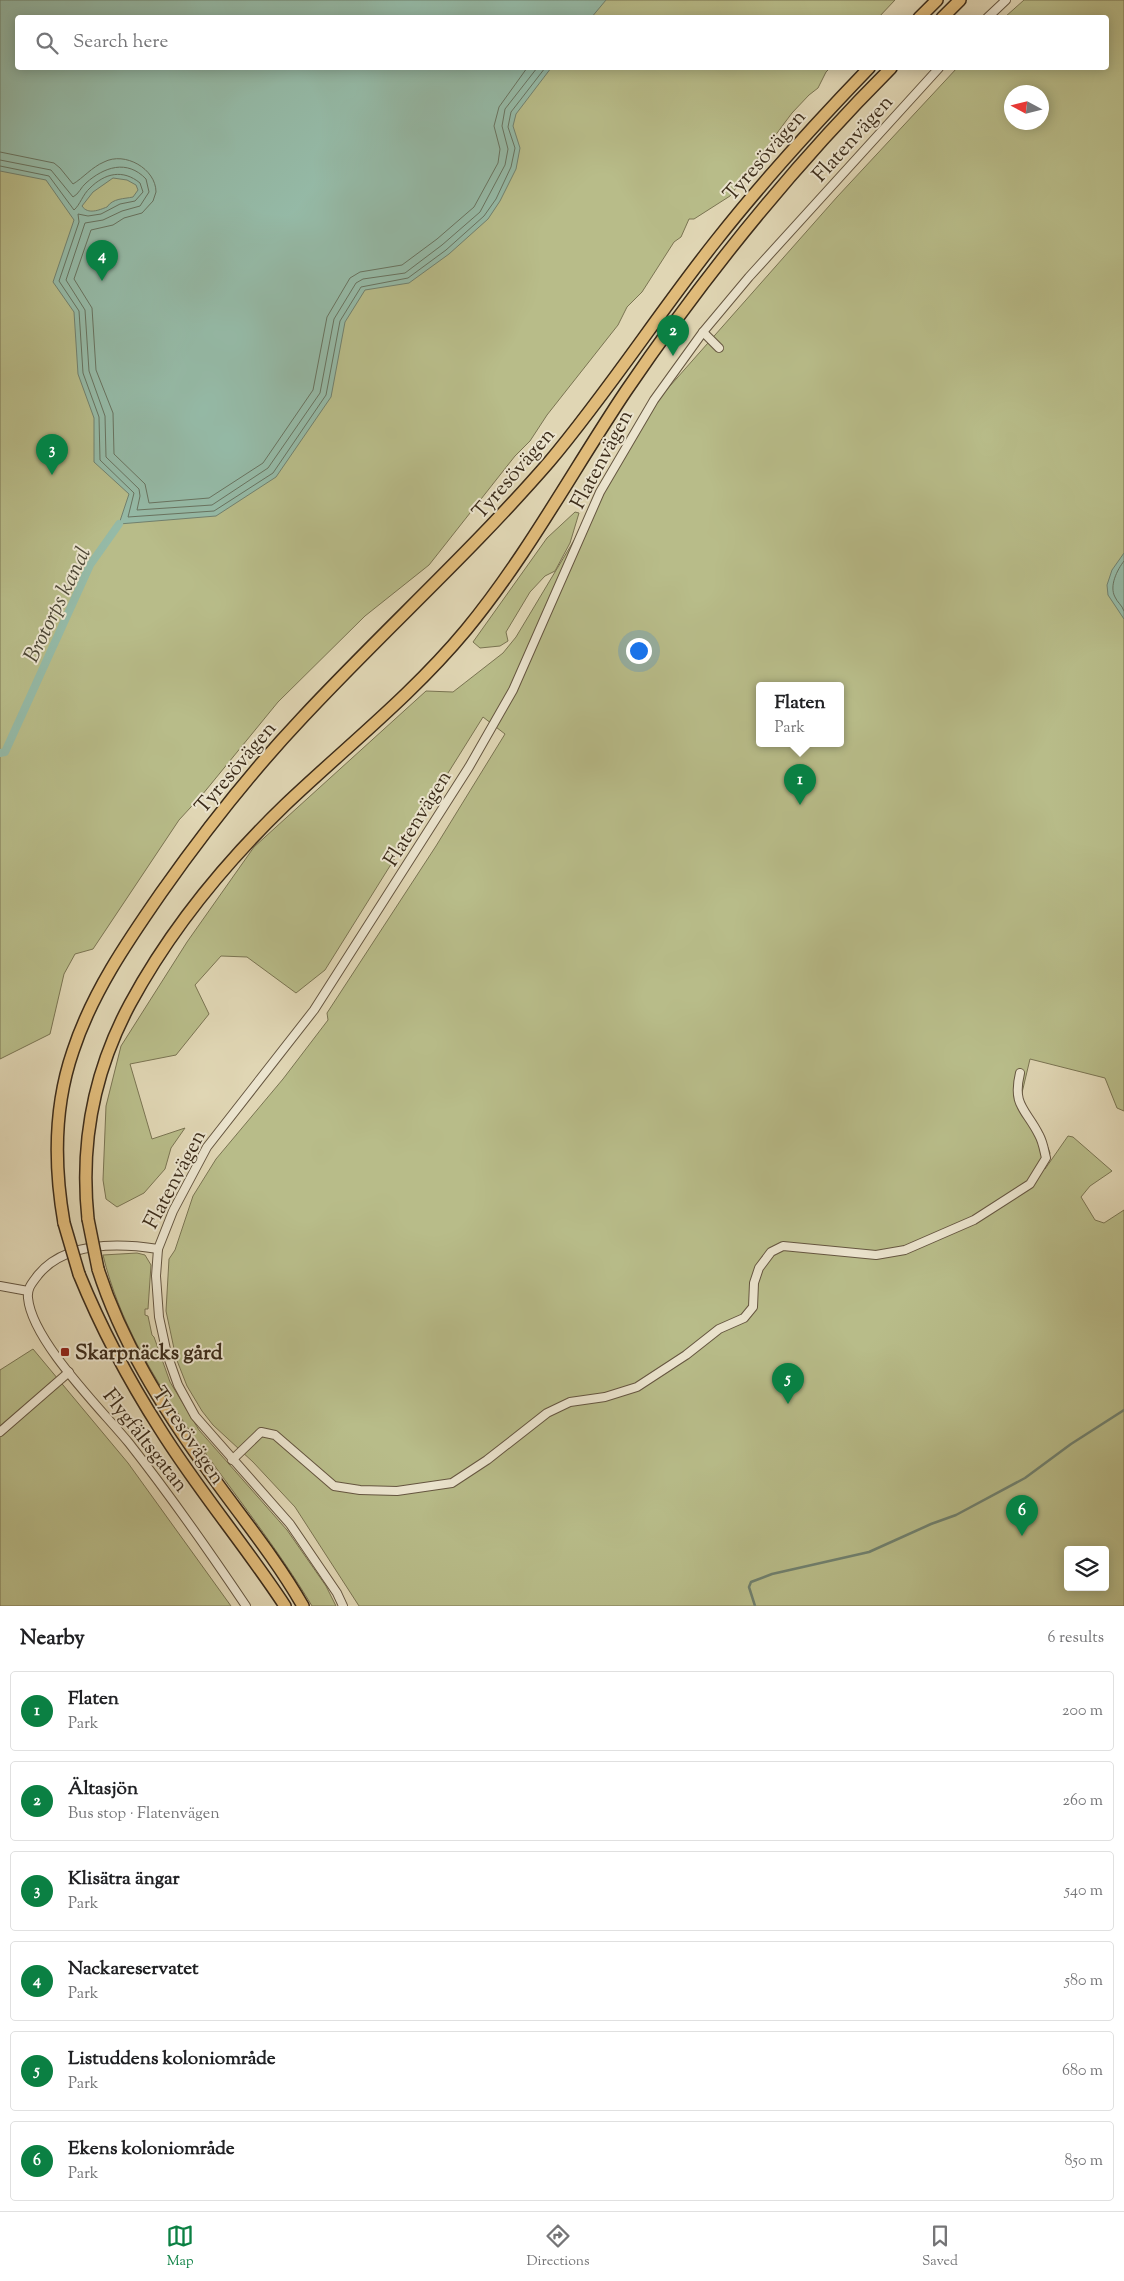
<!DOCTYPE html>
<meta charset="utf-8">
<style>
:root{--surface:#fff;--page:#f6f6f6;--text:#202124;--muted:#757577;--line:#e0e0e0;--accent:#0b8043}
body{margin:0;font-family:"Sorts Mill Goudy",serif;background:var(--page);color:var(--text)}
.controls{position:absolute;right:15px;bottom:15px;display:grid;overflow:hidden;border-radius:5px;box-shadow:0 2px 12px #0003}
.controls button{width:45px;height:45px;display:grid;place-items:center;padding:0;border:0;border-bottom:1px solid var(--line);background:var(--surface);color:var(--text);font:25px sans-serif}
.compass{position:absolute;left:1004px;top:85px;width:45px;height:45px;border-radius:50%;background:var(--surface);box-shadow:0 2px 12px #0003;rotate:277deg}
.you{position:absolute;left:638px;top:650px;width:18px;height:18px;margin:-12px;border:4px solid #fff;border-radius:50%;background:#1a73e8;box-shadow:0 0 0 8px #1a73e833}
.badge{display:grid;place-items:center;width:32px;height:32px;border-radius:50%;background:var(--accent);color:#fff;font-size:16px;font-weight:700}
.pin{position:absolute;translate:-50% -41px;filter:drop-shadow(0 1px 2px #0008)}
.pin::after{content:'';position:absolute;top:26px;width:18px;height:15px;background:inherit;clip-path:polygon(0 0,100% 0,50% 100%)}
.popup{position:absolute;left:756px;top:682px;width:88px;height:65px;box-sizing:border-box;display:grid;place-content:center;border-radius:5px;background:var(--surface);filter:drop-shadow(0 1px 4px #0005);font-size:16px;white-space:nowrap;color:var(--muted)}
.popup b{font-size:19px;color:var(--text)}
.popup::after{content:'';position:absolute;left:50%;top:100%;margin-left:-10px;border:10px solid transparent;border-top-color:var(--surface)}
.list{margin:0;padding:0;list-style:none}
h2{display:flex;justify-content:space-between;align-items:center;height:65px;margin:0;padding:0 20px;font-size:21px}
h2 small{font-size:16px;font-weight:400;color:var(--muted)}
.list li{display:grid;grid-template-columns:32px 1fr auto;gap:15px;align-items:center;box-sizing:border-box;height:80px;margin:0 10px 10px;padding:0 10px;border:1px solid var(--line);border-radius:5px}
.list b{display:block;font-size:19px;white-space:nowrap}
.list p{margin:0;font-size:16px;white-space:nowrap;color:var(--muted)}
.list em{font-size:16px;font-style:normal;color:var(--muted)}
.icon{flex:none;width:28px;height:28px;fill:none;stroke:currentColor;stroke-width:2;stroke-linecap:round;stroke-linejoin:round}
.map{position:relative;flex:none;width:1124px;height:1606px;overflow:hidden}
.search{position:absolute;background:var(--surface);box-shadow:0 2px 12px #0003;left:15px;right:15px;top:15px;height:55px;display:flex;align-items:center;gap:12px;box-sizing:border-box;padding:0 18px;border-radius:5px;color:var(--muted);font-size:19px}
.sheet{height:605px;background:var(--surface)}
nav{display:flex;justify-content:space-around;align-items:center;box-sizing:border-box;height:70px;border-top:1px solid var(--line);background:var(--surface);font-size:14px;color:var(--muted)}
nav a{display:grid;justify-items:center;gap:2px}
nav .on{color:var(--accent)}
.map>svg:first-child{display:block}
.green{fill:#b8bc89;stroke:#7a7452;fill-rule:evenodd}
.water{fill:#95baa7;stroke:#71816f;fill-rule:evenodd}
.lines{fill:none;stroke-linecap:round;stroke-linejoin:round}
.shore{stroke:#687360;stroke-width:1}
.stream{stroke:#71816f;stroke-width:2.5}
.canal{stroke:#95baa7;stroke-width:8}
.minor-casing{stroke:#655640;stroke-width:10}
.highway-casing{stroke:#3c2c1a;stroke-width:14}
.minor{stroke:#ebe4ce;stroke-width:8}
.highway{stroke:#e0bb7a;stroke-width:11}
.highway-bridge-casing{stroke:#3c2c1a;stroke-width:14;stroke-linecap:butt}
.highway-bridge{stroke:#e0bb7a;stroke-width:11}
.poi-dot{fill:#8f2418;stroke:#ebe4ce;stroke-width:2}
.labels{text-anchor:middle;stroke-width:4;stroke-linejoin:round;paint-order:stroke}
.street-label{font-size:21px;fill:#3c2c1a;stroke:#ebe4ce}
.poi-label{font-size:21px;font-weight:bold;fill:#3c2c1a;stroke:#ebe4ce;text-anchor:start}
.water-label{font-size:22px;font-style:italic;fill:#4e4836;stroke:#ebe4ce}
</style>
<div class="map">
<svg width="1124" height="1606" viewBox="0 0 1124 1606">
<rect width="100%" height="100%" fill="#e0d6b4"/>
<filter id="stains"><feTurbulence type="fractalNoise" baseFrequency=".004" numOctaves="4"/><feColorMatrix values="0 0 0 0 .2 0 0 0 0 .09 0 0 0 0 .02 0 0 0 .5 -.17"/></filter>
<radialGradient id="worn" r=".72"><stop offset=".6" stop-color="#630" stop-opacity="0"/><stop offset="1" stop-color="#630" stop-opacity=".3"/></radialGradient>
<g class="green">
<polygon points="0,0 895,0 878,18 18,18 18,68 830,68 826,72 818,88 809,95 792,113 730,196 694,219 689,219 681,237 674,242 642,292 627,307 618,325 547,415 530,441 515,456 429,565 365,616 278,702 202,795 179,820 93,949 75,954 64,974 50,1034 0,1059"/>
<path d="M1024,0H1124V1111L1117,1108L1105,1078L1030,1059L1021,1097L1026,1111L1045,1140L1050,1153L1045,1169L1068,1136L1073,1137L1112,1171L1090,1186L1081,1197L1095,1220L1104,1223L1124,1210V1606H359L295,1507L253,1462L213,1425L202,1411L187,1386L176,1358L166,1311L169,1259L175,1250L193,1196L216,1159L283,1079L328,1020L327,1013L436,846L505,734L483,717L325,970L296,993L247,957L221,956L195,985L209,1014L176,1055L130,1064L152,1139L185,1128L171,1148L165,1169L144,1193L117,1207L106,1199L103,1180L106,1106L121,1046L187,942L254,847L426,691L453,692L503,653L516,637L585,522L633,435L662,395L837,197L957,68H1106V18L1005,17ZM1012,92H1042V122H1012ZM760,686H840V744H760ZM1068,1550H1105V1587H1068Z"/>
<polygon points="575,512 579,513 570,543 555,571 545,576 530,592 506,632 508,641 500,646 480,648 473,642 547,538"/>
<path d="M137,1253L145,1255L151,1265L148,1309H145V1315L148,1316L152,1335L154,1337L170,1382L199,1430L287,1530L326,1586L336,1606H312C245,1493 134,1385 103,1255Z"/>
<polygon points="33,1349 128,1463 231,1606 0,1606 0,1370"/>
</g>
<g class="water">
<path d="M0,0H606L591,18H18V68H551L516,114L513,126L520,148L516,169L500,201L488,219L449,254L409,283L365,290L345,322L331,397L276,477L216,516L119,524L129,494L94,462V418L78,374L74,312L53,282L74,220L46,180L0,171ZM113,178L127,180L136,185L138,190L133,197C124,199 113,198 107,207C99,210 88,215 82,206L93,192Z"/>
<polygon points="1124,553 1124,619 1108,595 1107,585 1112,570"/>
</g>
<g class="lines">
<g class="shore">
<path d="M0,152L54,163L60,168L73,184C83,178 92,167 104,162C125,151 156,169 156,192L153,201L142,213L124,218L113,225L91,230L74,279L92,308L96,370L113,413L114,454L145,484L149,503L209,498L263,463L313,390L327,317L350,278L360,272L402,265L437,239L474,207L498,163L500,149L494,126L499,107L527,68"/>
<path d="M0,160L51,170L73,197C79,194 81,187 86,183C104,167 127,159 146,179L149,192L140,206L122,211L103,220L85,223L66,280L85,310L89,371L105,416L106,457L139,489L140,496L137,510L212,505L268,468L320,393L334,319L356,283L363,279L405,273L442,245L480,212L505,165L508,149L502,126L505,109L537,68"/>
<path d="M0,166L49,176L74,210C80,205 83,194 90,188C105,173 123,169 140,183L143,192L135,201L120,204L101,214L88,216L78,214L79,222L59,281L79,311L83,373L99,417L100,460L134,493L128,517L214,511L273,473L326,395L340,321L361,287L408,278L446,250L484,216L496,199L511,167L515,148L508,127L511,112L545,68"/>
<path d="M1124,561C1117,570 1109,586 1115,597C1117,602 1122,605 1124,611"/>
</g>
<polyline class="stream" points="755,1606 749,1587 751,1582 772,1574 869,1552 931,1524 956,1515 1025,1478 1071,1444 1124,1410"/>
<polyline class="canal" points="0,753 5,752 90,565 119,524"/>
<defs>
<g id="minor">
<polyline points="987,18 1006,0"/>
<polyline points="703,332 719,348"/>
<path d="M158,1249C119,1243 66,1241 38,1275C32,1283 27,1288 28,1298C32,1341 101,1409 129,1443C170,1495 209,1551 246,1606"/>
<polyline points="0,1286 28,1291"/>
<polyline points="0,1432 69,1372"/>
<path d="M232,1460L261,1432L275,1435L334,1486L360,1490L397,1491L452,1483L487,1460L547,1413L570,1402L605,1397L637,1387L686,1355L719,1329L744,1318L753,1307L754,1283L759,1268L771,1252L783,1246L876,1255L905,1250L974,1220L1030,1184L1046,1158C1044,1150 1043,1142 1039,1135C1026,1109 1012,1106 1020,1073"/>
<polyline points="343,1606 337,1593 290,1524 195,1416 178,1385 167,1354 159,1317 156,1276 158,1249 173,1211 207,1147 314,1010 469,767 513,690 600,492 654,400 703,332 749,277 939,68"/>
</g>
<g id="highway">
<polyline points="919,18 937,0"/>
<polyline points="942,18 960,0"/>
<path d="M88,1219C80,1143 94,1071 130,1004C170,930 225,863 285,805C346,747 412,695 466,630C527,556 573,470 626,391C705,275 793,166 891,68"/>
<path d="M64,1223C54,1166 54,1106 73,1051C92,993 127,942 161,893C204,832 251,772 302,718C383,631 471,552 549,462C608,392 658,314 715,242C763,181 815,124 869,68"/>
<path d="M98,1269C121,1341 162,1407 207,1469C239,1514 275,1557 303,1606"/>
<path d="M79,1274C101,1328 128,1379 160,1429C198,1490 245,1545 285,1606"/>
</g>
</defs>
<use href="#minor" class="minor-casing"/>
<use href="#highway" class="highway-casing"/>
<use href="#minor" class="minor"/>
<use href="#highway" class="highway"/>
<defs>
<g id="highway-bridge">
<polyline points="88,1219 98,1269"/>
<polyline points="64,1223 79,1274"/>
</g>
</defs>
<use href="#highway-bridge" class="highway-bridge-casing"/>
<use href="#highway-bridge" class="highway-bridge"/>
</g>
<rect class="poi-dot" x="60" y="1347" width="10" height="10" rx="2.5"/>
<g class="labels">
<g class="street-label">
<text transform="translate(852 138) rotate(-48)" y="7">Flatenvägen</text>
<text transform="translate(764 155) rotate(-49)" y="7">Tyresövägen</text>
<text transform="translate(601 459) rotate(-62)" y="7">Flatenvägen</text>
<text transform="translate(513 473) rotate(-49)" y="7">Tyresövägen</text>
<text transform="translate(235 767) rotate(-50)" y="7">Tyresövägen</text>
<text transform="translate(417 818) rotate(-58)" y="7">Flatenvägen</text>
<text transform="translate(174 1179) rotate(-62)" y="7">Flatenvägen</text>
<text transform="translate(189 1435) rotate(56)" y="7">Tyresövägen</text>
<text transform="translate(146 1440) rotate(52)" y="7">Flygfältsgatan</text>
</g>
<g class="poi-label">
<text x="75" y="1359">Skarpnäcks gård</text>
</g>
<g class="water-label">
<text transform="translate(56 604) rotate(-64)" y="8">Brotorps kanal</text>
</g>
</g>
<rect width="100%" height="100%" filter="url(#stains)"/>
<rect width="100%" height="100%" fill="url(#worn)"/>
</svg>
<div class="controls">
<button><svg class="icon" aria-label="layers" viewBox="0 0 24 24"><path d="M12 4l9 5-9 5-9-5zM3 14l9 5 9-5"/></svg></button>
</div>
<svg class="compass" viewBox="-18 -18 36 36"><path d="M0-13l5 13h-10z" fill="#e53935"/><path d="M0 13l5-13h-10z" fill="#757577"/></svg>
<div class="you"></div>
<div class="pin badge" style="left:800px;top:805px">1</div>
<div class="popup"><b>Flaten</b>Park</div>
<div class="pin badge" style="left:673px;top:356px">2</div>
<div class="pin badge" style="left:52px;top:475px">3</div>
<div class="pin badge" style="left:102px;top:281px">4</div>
<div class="pin badge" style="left:788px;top:1404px">5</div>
<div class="pin badge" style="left:1022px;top:1536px">6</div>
<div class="search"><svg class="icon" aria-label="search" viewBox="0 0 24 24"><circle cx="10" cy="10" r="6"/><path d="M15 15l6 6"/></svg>Search here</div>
</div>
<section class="sheet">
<h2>Nearby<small>6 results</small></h2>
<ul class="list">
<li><span class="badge">1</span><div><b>Flaten</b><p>Park</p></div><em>200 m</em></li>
<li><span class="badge">2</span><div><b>Ältasjön</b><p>Bus stop · Flatenvägen</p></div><em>260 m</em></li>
<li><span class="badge">3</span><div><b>Klisätra ängar</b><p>Park</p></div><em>540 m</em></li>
<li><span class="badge">4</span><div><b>Nackareservatet</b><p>Park</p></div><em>580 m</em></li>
<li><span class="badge">5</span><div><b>Listuddens koloniområde</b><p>Park</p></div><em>680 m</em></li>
<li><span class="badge">6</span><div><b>Ekens koloniområde</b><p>Park</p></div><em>850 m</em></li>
</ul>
</section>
<nav>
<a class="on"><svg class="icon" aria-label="map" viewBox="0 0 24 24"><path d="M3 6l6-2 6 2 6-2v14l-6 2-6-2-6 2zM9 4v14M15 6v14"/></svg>Map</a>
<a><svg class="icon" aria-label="directions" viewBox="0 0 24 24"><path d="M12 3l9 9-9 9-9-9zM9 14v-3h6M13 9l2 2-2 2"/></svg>Directions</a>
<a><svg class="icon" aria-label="saved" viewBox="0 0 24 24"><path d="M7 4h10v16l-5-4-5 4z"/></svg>Saved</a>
</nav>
